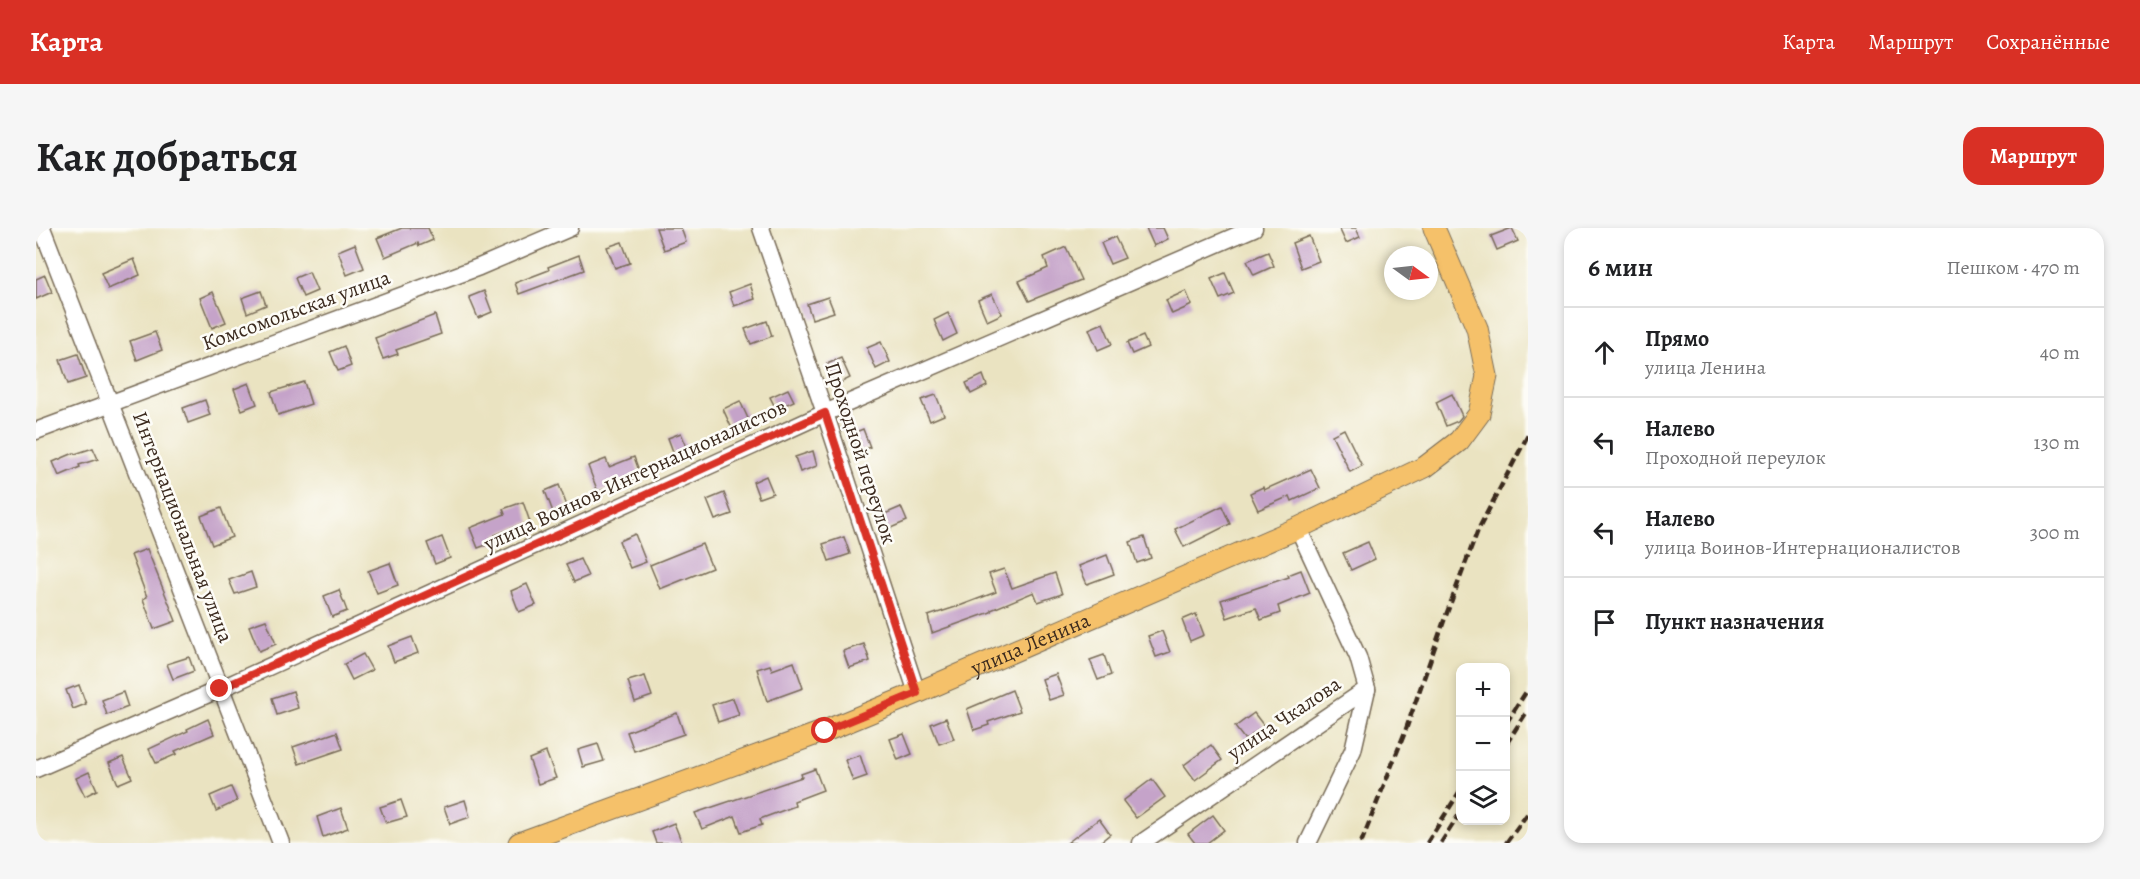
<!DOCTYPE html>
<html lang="ru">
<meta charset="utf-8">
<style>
:root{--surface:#fff;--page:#f6f6f6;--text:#202124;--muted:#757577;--line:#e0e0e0;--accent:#d93025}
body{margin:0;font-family:Alegreya,serif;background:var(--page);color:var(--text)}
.controls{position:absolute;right:18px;bottom:18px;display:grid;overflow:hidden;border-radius:12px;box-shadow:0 3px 9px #0003}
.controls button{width:54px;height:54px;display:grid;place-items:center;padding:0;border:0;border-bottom:2px solid var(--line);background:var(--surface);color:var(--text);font:30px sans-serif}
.compass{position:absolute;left:1348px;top:18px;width:54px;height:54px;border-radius:50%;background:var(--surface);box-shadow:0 3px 9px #0003;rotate:105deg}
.stop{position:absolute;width:18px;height:18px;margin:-14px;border:4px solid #d93025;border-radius:50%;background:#fff}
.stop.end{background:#d93025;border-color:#fff;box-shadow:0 2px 6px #0008}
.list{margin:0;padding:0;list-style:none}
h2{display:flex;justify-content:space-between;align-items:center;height:78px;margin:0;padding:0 24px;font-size:26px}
h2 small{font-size:20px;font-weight:400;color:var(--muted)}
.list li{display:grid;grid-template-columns:39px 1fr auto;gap:18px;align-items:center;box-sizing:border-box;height:90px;padding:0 24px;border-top:2px solid var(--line)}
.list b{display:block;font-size:22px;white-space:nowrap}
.list p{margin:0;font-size:20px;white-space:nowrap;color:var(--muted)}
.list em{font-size:20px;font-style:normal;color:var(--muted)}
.icon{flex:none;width:33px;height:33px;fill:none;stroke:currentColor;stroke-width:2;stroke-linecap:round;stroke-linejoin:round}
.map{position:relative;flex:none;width:1492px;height:615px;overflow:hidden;border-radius:18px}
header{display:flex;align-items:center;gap:36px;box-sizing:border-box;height:84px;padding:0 30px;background:var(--accent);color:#fff}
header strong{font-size:28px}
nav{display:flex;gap:33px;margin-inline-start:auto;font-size:21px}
.intro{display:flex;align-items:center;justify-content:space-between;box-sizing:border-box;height:144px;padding:0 36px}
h1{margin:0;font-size:42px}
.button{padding:15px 27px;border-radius:18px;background:var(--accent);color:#fff;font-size:21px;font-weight:700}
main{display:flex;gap:36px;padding:0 36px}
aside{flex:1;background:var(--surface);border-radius:18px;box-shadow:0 3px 9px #0003}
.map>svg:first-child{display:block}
.building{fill:#c5a3c9}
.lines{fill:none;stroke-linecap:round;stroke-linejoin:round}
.minor-casing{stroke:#786b57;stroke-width:19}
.major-casing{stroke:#786b57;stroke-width:23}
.minor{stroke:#fff;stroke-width:16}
.major{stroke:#f5c16b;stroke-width:21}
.rail{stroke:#3b2a1e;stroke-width:4.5;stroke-dasharray:9 4.5;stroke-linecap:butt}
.route{stroke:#d93025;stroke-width:8}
.labels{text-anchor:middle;stroke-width:5;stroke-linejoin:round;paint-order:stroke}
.street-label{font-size:21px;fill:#3b2a1e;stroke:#fdfcf7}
</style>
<header>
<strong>Карта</strong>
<nav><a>Карта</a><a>Маршрут</a><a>Сохранённые</a></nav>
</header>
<div class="intro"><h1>Как добраться</h1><a class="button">Маршрут</a></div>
<main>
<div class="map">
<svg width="1492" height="615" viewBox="0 0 1492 615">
<rect width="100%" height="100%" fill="#fdfcf7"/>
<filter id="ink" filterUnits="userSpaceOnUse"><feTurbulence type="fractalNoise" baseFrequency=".0167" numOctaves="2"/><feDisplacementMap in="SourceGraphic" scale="12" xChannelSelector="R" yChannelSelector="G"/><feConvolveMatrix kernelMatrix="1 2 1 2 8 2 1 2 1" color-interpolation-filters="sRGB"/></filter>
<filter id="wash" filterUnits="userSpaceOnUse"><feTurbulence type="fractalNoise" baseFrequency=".008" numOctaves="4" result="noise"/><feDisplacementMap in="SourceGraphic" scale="24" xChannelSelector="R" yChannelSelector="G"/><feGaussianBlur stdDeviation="1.35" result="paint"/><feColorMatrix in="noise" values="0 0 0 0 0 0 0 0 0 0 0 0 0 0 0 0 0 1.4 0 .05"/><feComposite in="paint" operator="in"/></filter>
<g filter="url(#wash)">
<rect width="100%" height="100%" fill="#eae3c1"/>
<g id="blocks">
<g class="building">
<polygon points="366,0 392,0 397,12 383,18 382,15 349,29 341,10"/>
<polygon points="620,0 645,0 650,14 628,22"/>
<polygon points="1110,0 1127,0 1132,11 1118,18"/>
<polygon points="1303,0 1320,0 1324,9 1310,15"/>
<polygon points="1476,0 1482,13 1461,22 1455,8"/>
<polygon points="1273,8 1283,33 1265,40 1256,15"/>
<polygon points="1079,9 1089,30 1074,36 1065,15"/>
<polygon points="586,14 594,35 579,40 571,19"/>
<polygon points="319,16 328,40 311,47 302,23"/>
<polygon points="1030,19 1045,52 993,73 983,53 1012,40 1008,29"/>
<polygon points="1232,24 1238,38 1218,47 1211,33"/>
<polygon points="543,27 548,42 483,66 479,55 513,42 512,39"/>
<polygon points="98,31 104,47 72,61 65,45"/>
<polygon points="273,44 281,63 267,69 259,50"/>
<polygon points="1189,45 1198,65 1184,71 1175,51"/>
<polygon points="9,47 16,64 0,71 0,51"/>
<polygon points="714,56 719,71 698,78 693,64"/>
<polygon points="225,63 230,77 211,85 206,70"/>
<polygon points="448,63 456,84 442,90 433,69"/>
<polygon points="1150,63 1156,77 1136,86 1130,72"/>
<polygon points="177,64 190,94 176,100 164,70"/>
<polygon points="956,66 966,86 951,93 942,72"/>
<polygon points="792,69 798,84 776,91 771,76"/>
<polygon points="912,85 921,106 907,113 898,92"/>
<polygon points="399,87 405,106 360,122 362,126 347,131 339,110"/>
<polygon points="731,93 736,108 715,116 709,101"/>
<polygon points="1067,95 1076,116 1062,122 1053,101"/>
<polygon points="119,104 126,122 101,132 94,113"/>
<polygon points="1107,108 1112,119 1096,126 1091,115"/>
<polygon points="845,114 854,134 840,141 831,120"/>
<polygon points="308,118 315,138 302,143 294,124"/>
<polygon points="42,126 50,150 32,156 24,132"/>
<polygon points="805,130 814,150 800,157 791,136"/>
<polygon points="947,147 951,158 935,166 930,155"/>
<polygon points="268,154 275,176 242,187 235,164"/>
<polygon points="213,155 221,176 206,182 198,161"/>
<polygon points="752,161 758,173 740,181 734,169"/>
<polygon points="1416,166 1426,188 1422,193 1410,198 1400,174"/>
<polygon points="900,167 908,187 894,193 885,172"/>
<polygon points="169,172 174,187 152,195 147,180"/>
<polygon points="704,173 715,197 698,205 687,181"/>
<polygon points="827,201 834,219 822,224 815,206"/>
<polygon points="1308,201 1326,238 1314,244 1296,207"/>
<polygon points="645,205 653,224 639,229 632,210"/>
<polygon points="57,220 62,231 43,237 44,239 23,248 17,234 38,225 39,226"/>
<polygon points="777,223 781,238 764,244 759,229"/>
<polygon points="598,229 605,248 562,264 552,238 570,231 573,239"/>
<polygon points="1275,241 1284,260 1256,273 1254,268 1222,282 1214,265 1227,259 1228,262"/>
<polygon points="730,248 737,265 723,270 717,254"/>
<polygon points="523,257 531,278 517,284 509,263"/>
<polygon points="688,265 696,286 679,292 671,272"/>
<polygon points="487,274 494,294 459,307 461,313 442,320 434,300 469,286 467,281"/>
<polygon points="1186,278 1194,296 1148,319 1139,301"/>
<polygon points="865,279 871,293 850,302 844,288"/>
<polygon points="185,280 196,309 176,317 165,288"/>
<polygon points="599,306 610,334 594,340 583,313"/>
<polygon points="406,309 414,330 399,336 391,315"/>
<polygon points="808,309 814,326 793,333 787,316"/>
<polygon points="1108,309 1115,330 1101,335 1094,314"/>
<polygon points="1332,314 1339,331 1315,342 1307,325"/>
<polygon points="666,316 676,340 624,361 614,337"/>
<polygon points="111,321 140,393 118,401 107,371 111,369 95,327"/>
<polygon points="1071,327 1078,346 1051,356 1043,338"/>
<polygon points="544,331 552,348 538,354 530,337"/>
<polygon points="354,335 362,357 341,365 332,343"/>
<polygon points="968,341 976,360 1019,345 1026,366 1002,374 998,364 955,382 955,384 896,405 892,388 926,377 960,364 953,346"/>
<polygon points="1265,342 1274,365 1242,378 1244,385 1225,392 1220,380 1191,390 1185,372 1253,349 1252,347"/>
<polygon points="215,344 220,359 199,366 193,352"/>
<polygon points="491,356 500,377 483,384 475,363"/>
<polygon points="303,362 311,383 296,389 288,368"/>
<polygon points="1160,386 1168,407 1154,413 1146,392"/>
<polygon points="230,392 240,416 223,423 213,398"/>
<polygon points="1126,403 1134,424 1120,429 1112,408"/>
<polygon points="376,409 382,425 358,434 352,418"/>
<polygon points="828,416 834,433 813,440 807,423"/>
<polygon points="327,426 336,442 316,452 308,436"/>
<polygon points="1068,427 1075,447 1062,452 1054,432"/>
<polygon points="153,429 158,443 137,451 131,436"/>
<polygon points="758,434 767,460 731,473 721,441 734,437 736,442"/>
<polygon points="1020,446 1028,467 1013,472 1006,451"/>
<polygon points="609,448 616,468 599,474 592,453"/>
<polygon points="43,457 50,476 37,481 30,462"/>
<polygon points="976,462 984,483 952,494 953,497 938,502 931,481"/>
<polygon points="257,463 262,480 241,487 236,470"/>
<polygon points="87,464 92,479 71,487 66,472"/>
<polygon points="697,470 703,487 682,494 676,477"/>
<polygon points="641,485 648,506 598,523 591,504"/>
<polygon points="1218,485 1228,498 1209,512 1199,499"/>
<polygon points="910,490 918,511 903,516 895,496"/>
<polygon points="172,491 178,506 139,523 141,526 120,535 113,521 152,503 151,501"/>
<polygon points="301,504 307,521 263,536 257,519"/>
<polygon points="868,506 876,526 862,532 854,511"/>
<polygon points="562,516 568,533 547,539 542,522"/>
<polygon points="1175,517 1186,532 1159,552 1148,537"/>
<polygon points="510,524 520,550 502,556 493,531"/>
<polygon points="824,527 831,548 817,553 809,532"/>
<polygon points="87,529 96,550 82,556 73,535"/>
<polygon points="779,541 787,562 758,573 759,578 724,591 726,597 705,604 699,588 666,601 659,585 766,549 765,546"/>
<polygon points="53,544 61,562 49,568 40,550"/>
<polygon points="1116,551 1129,569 1100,590 1087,573"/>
<polygon points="195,559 201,573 180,583 174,568"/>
<polygon points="365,572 371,589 350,595 344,579"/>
<polygon points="429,572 434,589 414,596 408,579"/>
<polygon points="305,580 312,600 287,609 281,589"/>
<polygon points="1177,587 1188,602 1171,615 1159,615 1152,606"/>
<polygon points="1063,591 1074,606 1063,615 1031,615"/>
<polygon points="638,595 646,615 620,615 616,604"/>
</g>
</g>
</g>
<g filter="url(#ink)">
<use href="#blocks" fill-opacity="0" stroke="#786b57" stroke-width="1.5"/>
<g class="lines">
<defs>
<g id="minor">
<polyline points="6,0 245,615"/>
<polyline points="725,0 789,185 881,465"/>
<polyline points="0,203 443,39 534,0"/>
<polyline points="0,541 184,461 789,185 1218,0"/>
<polyline points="1105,615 1331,461 1322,429 1262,300"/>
<polyline points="1272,615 1317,522 1331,461"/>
</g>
<g id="major">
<path id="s1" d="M483,615L789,503L881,465L1262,300L1389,239L1423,213L1443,186L1451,148L1441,100L1398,0"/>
</g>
</defs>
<use href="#minor" class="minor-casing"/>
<use href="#major" class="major-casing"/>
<use href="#minor" class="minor"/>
<use href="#major" class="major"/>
<g class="rail">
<polyline points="1470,495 1492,461"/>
<polyline points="1470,516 1492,482"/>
<polyline points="1325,615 1369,504 1409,390 1442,302 1492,207"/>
<polyline points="1391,615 1424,563"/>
<polyline points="1405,615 1424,585"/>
<polyline points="1470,615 1492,585"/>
</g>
</g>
</g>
<g class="lines" filter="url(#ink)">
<polyline class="route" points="184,461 789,185 881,465 789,503"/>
</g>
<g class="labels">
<g class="street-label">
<text transform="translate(260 82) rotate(-20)" y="7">Комсомольская улица</text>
<text transform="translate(825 225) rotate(72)" y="7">Проходной переулок</text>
<text transform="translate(599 247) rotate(-25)" y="7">улица Воинов-Интернационалистов</text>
<text transform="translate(147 299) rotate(69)" y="7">Интернациональная улица</text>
<text dy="7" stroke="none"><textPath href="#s1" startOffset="549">улица Ленина</textPath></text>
<text transform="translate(1248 490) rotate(-34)" y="7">улица Чкалова</text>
</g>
</g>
</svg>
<div class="controls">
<button>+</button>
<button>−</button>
<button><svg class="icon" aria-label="layers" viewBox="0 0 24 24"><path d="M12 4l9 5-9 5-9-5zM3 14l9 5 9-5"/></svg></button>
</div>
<svg class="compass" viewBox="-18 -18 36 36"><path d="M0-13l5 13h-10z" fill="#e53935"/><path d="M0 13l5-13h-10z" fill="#757577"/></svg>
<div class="stop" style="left:789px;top:503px"></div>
<div class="stop end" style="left:184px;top:461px"></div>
</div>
<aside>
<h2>6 мин<small>Пешком · 470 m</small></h2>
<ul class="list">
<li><svg class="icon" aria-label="ahead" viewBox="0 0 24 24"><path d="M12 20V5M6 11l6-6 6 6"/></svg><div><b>Прямо</b><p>улица Ленина</p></div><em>40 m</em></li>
<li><svg class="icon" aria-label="left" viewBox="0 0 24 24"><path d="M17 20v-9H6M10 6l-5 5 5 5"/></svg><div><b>Налево</b><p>Проходной переулок</p></div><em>130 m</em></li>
<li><svg class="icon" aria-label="left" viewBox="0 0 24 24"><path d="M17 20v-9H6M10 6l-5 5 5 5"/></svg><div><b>Налево</b><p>улица Воинов-Интернационалистов</p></div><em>300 m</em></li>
<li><svg class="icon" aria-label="arrive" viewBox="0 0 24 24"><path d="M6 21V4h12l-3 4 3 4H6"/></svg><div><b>Пункт назначения</b></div></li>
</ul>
</aside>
</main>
